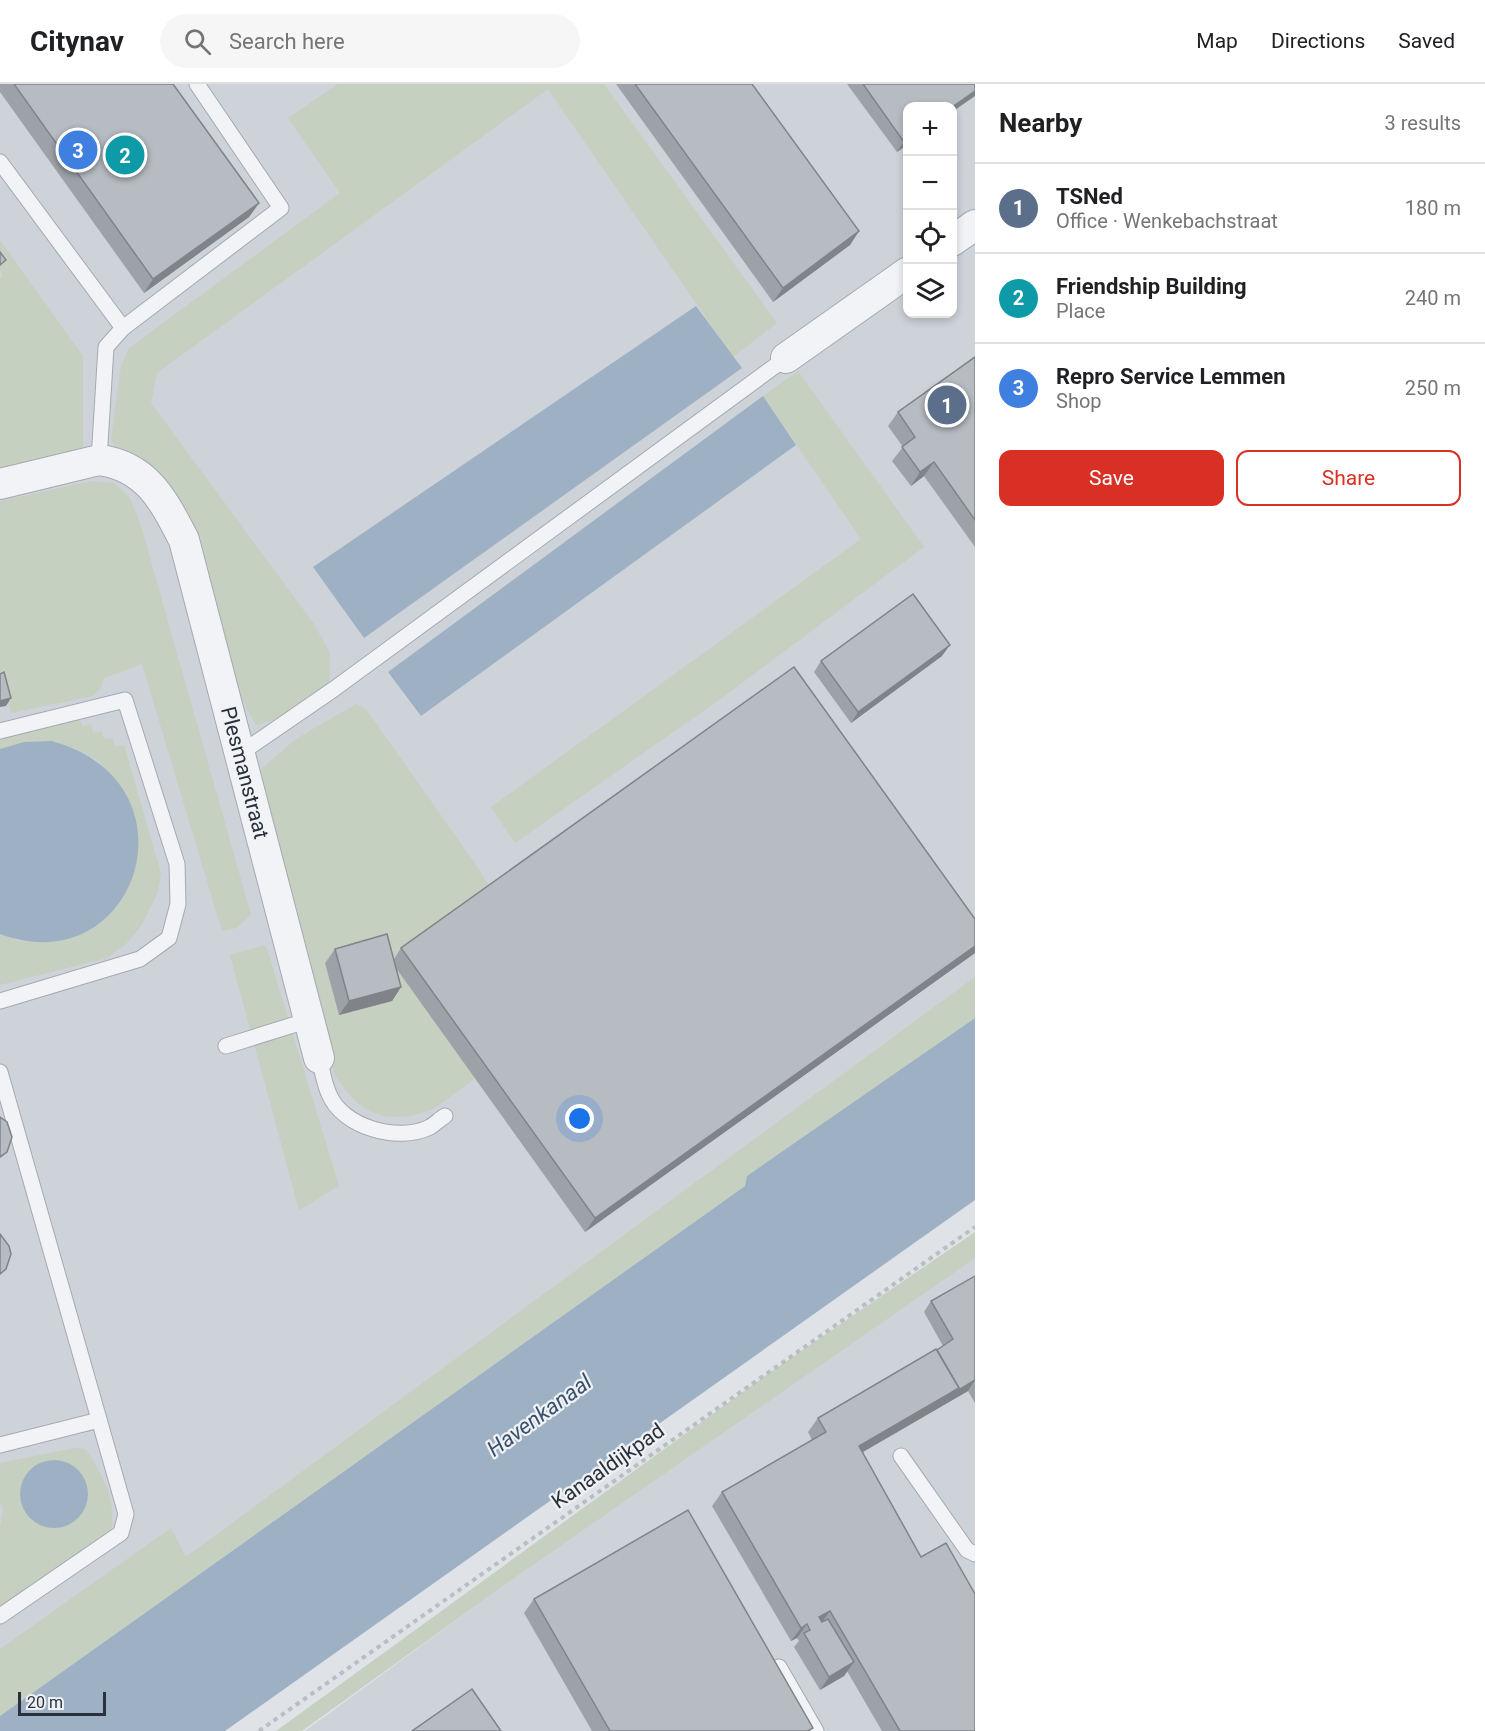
<!DOCTYPE html>
<meta charset="utf-8">
<style>
:root{--surface:#fff;--page:#f6f6f6;--text:#202124;--muted:#757577;--line:#e0e0e0;--accent:#d93025}
body{margin:0;font-family:Roboto,sans-serif;background:var(--page);color:var(--text)}
.controls{position:absolute;right:18px;top:18px;display:grid;overflow:hidden;border-radius:12px;box-shadow:0 3px 9px #0003}
.controls button{width:54px;height:54px;display:grid;place-items:center;padding:0;border:0;border-bottom:2px solid var(--line);background:var(--surface);color:var(--text);font:30px sans-serif}
.scale{position:absolute;left:18px;bottom:15px;width:88px;box-sizing:border-box;padding-left:6px;border:3px solid #2a313d;border-top:0;font-size:16px;line-height:21px;white-space:nowrap;color:#2a313d;-webkit-text-stroke:4px #eff1f5;paint-order:stroke}
.you{position:absolute;left:580px;top:1035px;width:21px;height:21px;margin:-15px;border:4px solid #fff;border-radius:50%;background:#1a73e8;box-shadow:0 0 0 9px #1a73e833}
.badge{display:grid;place-items:center;width:39px;height:39px;border-radius:50%;background:var(--accent);color:#fff;font-size:20px;font-weight:700}
.pin{position:absolute;translate:-50% -50%;border:3px solid #fff;box-shadow:0 2px 6px #0006}
.list{margin:0;padding:0;list-style:none}
h2{display:flex;justify-content:space-between;align-items:center;height:78px;margin:0;padding:0 24px;font-size:26px}
h2 small{font-size:20px;font-weight:400;color:var(--muted)}
.list li{display:grid;grid-template-columns:39px 1fr auto;gap:18px;align-items:center;box-sizing:border-box;height:90px;padding:0 24px;border-top:2px solid var(--line)}
.list b{display:block;font-size:22px;white-space:nowrap}
.list p{margin:0;font-size:20px;white-space:nowrap;color:var(--muted)}
.list em{font-size:20px;font-style:normal;color:var(--muted)}
.actions{display:flex;gap:12px;padding:18px 24px}
.actions a{flex:1;padding:14px 0;border:2px solid var(--accent);border-radius:12px;text-align:center;font-size:21px;color:var(--accent)}
.actions .main{background:var(--accent);color:#fff}
.icon{flex:none;width:33px;height:33px;fill:none;stroke:currentColor;stroke-width:2;stroke-linecap:round;stroke-linejoin:round}
.map{position:relative;flex:none;width:975px;height:1647px;overflow:hidden}
header{display:flex;align-items:center;gap:36px;box-sizing:border-box;height:84px;padding:0 30px;background:var(--surface);border-bottom:2px solid var(--line)}
header strong{font-size:28px}
nav{display:flex;gap:33px;margin-inline-start:auto;font-size:21px}
.search{width:420px;height:54px;background:var(--page);display:flex;align-items:center;gap:15px;box-sizing:border-box;padding:0 21px;border-radius:33px;color:var(--muted);font-size:22px}
main{display:flex}
aside{flex:1;background:var(--surface)}
.map>svg:first-child{display:block}
.built{fill:#ced2d9;fill-rule:evenodd}
.green{fill:#c5d0c1;fill-rule:evenodd}
.water{fill:#9eb1c4}
.lines{fill:none;stroke-linecap:round;stroke-linejoin:round}
.service-casing{stroke:#a5a9b1;stroke-width:17}
.minor-casing{stroke:#a5a9b1;stroke-width:32}
.path{stroke:#babdc2;stroke-width:4;stroke-dasharray:4.5 4.5;stroke-linecap:butt}
.service{stroke:#f2f3f6;stroke-width:15}
.minor{stroke:#f2f3f6;stroke-width:30}
.wall{fill:#9da2a8}
.shaded-wall{fill:#808488}
.building{fill:#b7bcc3;stroke:#808488;stroke-width:1.5}
.labels{text-anchor:middle;stroke-width:4.5;stroke-linejoin:round;paint-order:stroke}
.street-label{font-size:21px;fill:#2a313d;stroke:#eff1f5}
.water-label{font-size:22px;font-style:italic;fill:#38506c;stroke:#eff1f5}
</style>
<header>
<strong>Citynav</strong>
<div class="search"><svg class="icon" aria-label="search" viewBox="0 0 24 24"><circle cx="10" cy="10" r="6"/><path d="M15 15l6 6"/></svg>Search here</div>
<nav><a>Map</a><a>Directions</a><a>Saved</a></nav>
</header>
<main>
<div class="map">
<svg width="975" height="1647" viewBox="0 0 975 1647">
<rect width="100%" height="100%" fill="#dfe2e7"/>
<g class="built">
<path d="M0,0H975V934L0,1632ZM908,22H952V230H908Z"/>
<polygon points="975,1157 975,1647 305,1647 856,1243"/>
</g>
<g class="green">
<polygon points="338,0 604,0 777,239 733,273 548,5 157,289 151,319 314,540 329,567 330,600 280,634 256,641 240,612 199,450 176,410 158,390 116,365 111,355 121,282 129,264 340,109 288,34"/>
<polygon points="0,156 83,272 83,364 0,385 0,194 3,191 0,187"/>
<polygon points="798,287 924,463 719,616 515,759 491,723 861,455 763,312"/>
<polygon points="92,397 114,399 130,414 141,442 251,831 236,844 222,847 142,580 104,594 101,603 93,612 11,629 0,590 0,417"/>
<path d="M356,620L366,625L481,788L562,930L435,1024C388,1043 359,1032 334,989L258,688L296,655Z"/>
<polygon points="79,634 82,642 91,640 93,649 102,647 104,655 112,654 115,662 124,661 161,789 158,808 141,842 127,859 107,874 0,901 0,850 19,857 81,850 102,838 117,822 130,718 116,696 98,677 73,663 0,665 0,655"/>
<polygon points="266,861 339,1102 299,1126 230,871"/>
<polygon points="975,893 975,934 747,1092 745,1102 0,1632 0,1565 171,1444 186,1473"/>
<polygon points="975,1148 975,1174 517,1492 302,1647 276,1647 772,1287"/>
<path d="M75,1364L85,1365C101,1386 118,1420 111,1446L0,1524V1444L3,1426L0,1417V1379ZM84,1394L87,1417L83,1427L46,1443L28,1431Z"/>
</g>
<g class="water">
<polygon points="696,222 742,284 364,554 313,483"/>
<polygon points="763,312 796,361 421,632 388,588"/>
<path d="M52,657C203,699 137,901 0,850V665L24,658Z"/>
<polygon points="975,934 975,1116 225,1647 0,1647 0,1632 745,1102 747,1092"/>
<circle cx="54" cy="1410" r="34"/>
</g>
<g class="lines">
<defs>
<g id="service">
<polyline points="0,78 123,244 281,124 197,0"/>
<polyline points="99,376 106,263 123,244"/>
<polyline points="0,647 125,616 177,780 178,820 169,854 140,875 0,917"/>
<polyline points="238,671 334,605 786,274"/>
<polyline points="226,962 309,936"/>
<path d="M319,974C322,985 324,999 329,1010C342,1043 398,1059 430,1043C435,1040 440,1035 445,1032"/>
<polyline points="0,1361 99,1336"/>
<polyline points="901,1372 967,1466 975,1470"/>
<polyline points="0,1532 121,1449 126,1430 0,988"/>
<polyline points="779,1583 816,1647"/>
</g>
<g id="minor">
<polyline points="952,157 975,141"/>
<polyline points="786,274 908,188"/>
<path id="s1" d="M0,400L99,376C147,382 164,417 184,456L319,974"/>
</g>
</defs>
<use href="#service" class="service-casing"/>
<use href="#minor" class="minor-casing"/>
<polyline class="path" points="259,1647 975,1143"/>
<use href="#service" class="service"/>
<use href="#minor" class="minor"/>
</g>
<g class="wall">
<polygon points="0,0 173,0 259,119 249,133 144,209 0,8"/>
<polygon points="616,0 752,0 859,147 850,161 773,218"/>
<polygon points="847,0 975,0 908,60 897,68"/>
<polygon points="975,273 975,463 924,392 911,402 892,377 903,363 888,342 898,328"/>
<polygon points="942,572 851,639 814,588 821,577"/>
<polygon points="975,835 975,869 585,1148 396,884 401,903 392,917 339,931 325,879 335,865 394,875 401,864"/>
<polygon points="975,1192 975,1319 968,1307 863,1368 975,1647 882,1647 847,1587 844,1592 820,1606 794,1563 799,1557 797,1554 791,1557 712,1422 722,1408 812,1356 808,1348 818,1334 943,1262 924,1228 931,1217"/>
<polygon points="534,1515 811,1647 592,1647 524,1529"/>
</g>
<g class="shaded-wall">
<polygon points="975,7 975,12 952,28 952,23"/>
<polygon points="908,55 908,60 897,68 904,58"/>
<polygon points="259,119 249,133 144,209 153,195"/>
<polygon points="859,147 850,161 773,218 783,204"/>
<polygon points="934,378 924,392 911,402 920,388"/>
<polygon points="950,561 942,572 851,639 858,628"/>
<polygon points="11,614 6,622 0,623 0,617"/>
<polygon points="975,862 975,869 585,1148 595,1134"/>
<polygon points="401,903 392,917 339,931 349,917"/>
<polygon points="975,1296 968,1307 849,1376 859,1362 959,1304"/>
<polygon points="830,1527 820,1541 819,1533"/>
<polygon points="807,1540 797,1554 791,1557 801,1544"/>
<polygon points="854,1578 844,1592 820,1606 829,1593"/>
</g>
<g class="building">
<polygon points="14,0 173,0 259,119 153,195"/>
<polygon points="635,0 752,0 859,147 783,204"/>
<polygon points="863,0 975,0 975,7 952,23 908,22 908,55 904,58"/>
<polygon points="0,168 6,176 0,181"/>
<polygon points="975,273 975,436 934,378 920,388 902,363 915,353 898,328"/>
<polygon points="913,510 950,561 858,628 821,577"/>
<polygon points="794,583 975,835 975,862 595,1134 401,864"/>
<polygon points="4,588 11,614 0,617 0,590"/>
<polygon points="387,850 401,903 349,917 335,865"/>
<polygon points="0,1033 7,1038 12,1053 7,1068 0,1073"/>
<polygon points="0,1150 9,1162 11,1170 6,1185 0,1190"/>
<polygon points="975,1192 975,1296 957,1307 959,1304 937,1266 953,1255 931,1217"/>
<polygon points="936,1265 959,1304 859,1362 921,1473 946,1459 975,1510 975,1647 900,1647 830,1527 819,1533 822,1538 828,1535 854,1578 829,1593 804,1549 810,1546 807,1540 801,1544 722,1408 826,1348 818,1334"/>
<polygon points="688,1426 813,1644 808,1647 610,1647 534,1515"/>
<polygon points="472,1605 501,1647 412,1647"/>
</g>
<g class="labels">
<g class="street-label">
<text dy="7" stroke="none"><textPath href="#s1" startOffset="465">Plesmanstraat</textPath></text>
<text transform="translate(608 1382) rotate(-35)" y="7">Kanaaldijkpad</text>
</g>
<g class="water-label">
<text transform="translate(539 1331) rotate(-36)" y="8">Havenkanaal</text>
</g>
</g>
</svg>
<div class="controls">
<button>+</button>
<button>−</button>
<button><svg class="icon" aria-label="locate" viewBox="0 0 24 24"><circle cx="12" cy="12" r="6"/><path d="M12 2v4M12 18v4M2 12h4M18 12h4"/></svg></button>
<button><svg class="icon" aria-label="layers" viewBox="0 0 24 24"><path d="M12 4l9 5-9 5-9-5zM3 14l9 5 9-5"/></svg></button>
</div>
<div class="scale">20 m</div>
<div class="you"></div>
<div class="pin badge" style="left:947px;top:321px;background:#5c6f8a">1</div>
<div class="pin badge" style="left:125px;top:71px;background:#0f9aa8">2</div>
<div class="pin badge" style="left:78px;top:66px;background:#3f7fe0">3</div>
</div>
<aside>
<h2>Nearby<small>3 results</small></h2>
<ul class="list">
<li><span class="badge" style="background:#5c6f8a">1</span><div><b>TSNed</b><p>Office · Wenkebachstraat</p></div><em>180 m</em></li>
<li><span class="badge" style="background:#0f9aa8">2</span><div><b>Friendship Building</b><p>Place</p></div><em>240 m</em></li>
<li><span class="badge" style="background:#3f7fe0">3</span><div><b>Repro Service Lemmen</b><p>Shop</p></div><em>250 m</em></li>
</ul>
<div class="actions"><a class="main">Save</a><a>Share</a></div>
</aside>
</main>
